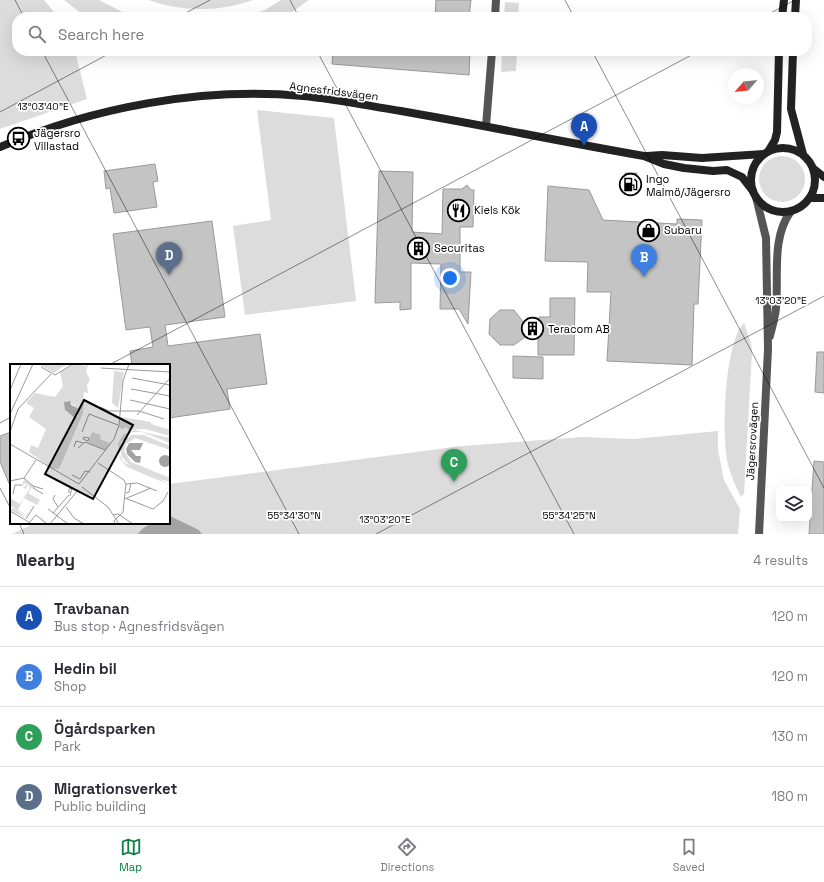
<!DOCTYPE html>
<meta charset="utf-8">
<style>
:root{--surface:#fff;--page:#f7f7f7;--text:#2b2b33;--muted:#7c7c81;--line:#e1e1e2;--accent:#0b8043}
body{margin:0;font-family:"Space Grotesk",sans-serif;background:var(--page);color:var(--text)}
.controls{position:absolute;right:12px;bottom:12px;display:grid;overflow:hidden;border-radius:8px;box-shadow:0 4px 16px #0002}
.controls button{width:36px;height:36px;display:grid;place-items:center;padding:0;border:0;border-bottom:1px solid var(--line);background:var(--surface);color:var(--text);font:20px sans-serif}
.compass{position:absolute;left:728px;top:68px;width:36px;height:36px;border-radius:50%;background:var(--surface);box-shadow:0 4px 16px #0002;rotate:242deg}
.you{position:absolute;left:450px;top:278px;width:14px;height:14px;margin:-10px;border:3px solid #fff;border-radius:50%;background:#1a73e8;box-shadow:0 0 0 6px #1a73e833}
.badge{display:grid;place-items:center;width:26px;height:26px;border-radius:50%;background:var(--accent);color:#fff;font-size:13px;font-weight:700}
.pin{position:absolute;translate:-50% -33px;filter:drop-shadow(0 1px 2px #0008)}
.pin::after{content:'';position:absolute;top:21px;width:14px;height:12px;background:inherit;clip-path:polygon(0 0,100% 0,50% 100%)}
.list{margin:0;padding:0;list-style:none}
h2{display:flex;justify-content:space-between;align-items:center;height:52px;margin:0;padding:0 16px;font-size:17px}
h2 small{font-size:13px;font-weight:400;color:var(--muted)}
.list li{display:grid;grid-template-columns:26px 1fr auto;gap:12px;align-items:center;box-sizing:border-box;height:60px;padding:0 16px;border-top:1px solid var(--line)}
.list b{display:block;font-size:15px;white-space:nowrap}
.list p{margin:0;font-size:13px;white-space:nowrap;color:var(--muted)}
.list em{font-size:13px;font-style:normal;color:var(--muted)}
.icon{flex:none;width:22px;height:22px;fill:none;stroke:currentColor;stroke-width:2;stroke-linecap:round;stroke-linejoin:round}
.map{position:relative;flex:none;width:824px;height:534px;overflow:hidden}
.search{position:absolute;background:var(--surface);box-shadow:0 4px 16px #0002;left:12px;right:12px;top:12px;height:44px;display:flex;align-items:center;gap:10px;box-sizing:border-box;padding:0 14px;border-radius:16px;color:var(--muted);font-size:15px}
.sheet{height:292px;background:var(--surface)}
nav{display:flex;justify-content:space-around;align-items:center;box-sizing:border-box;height:56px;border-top:1px solid var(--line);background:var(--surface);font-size:11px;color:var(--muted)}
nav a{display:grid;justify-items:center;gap:2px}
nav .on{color:var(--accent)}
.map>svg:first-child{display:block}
.green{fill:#dcdcdc}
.water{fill:#a3a3a3}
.building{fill:#c4c4c4;stroke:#999}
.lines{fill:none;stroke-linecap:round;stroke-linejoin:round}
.minor{stroke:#555;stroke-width:8}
.tertiary{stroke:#555;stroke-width:8}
.secondary{stroke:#222;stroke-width:8}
.ticks{fill:none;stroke:#000;stroke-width:1;stroke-opacity:0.45}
.labels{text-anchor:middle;stroke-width:3.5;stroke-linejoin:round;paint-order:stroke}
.street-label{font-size:11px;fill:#000;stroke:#fff}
.poi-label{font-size:11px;fill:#000;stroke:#fff;text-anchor:start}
.inset-road{fill:none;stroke:#999;stroke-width:1}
.view{fill:#000;fill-opacity:0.15;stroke:#000;stroke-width:2}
.inset-edge{fill:none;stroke:#000;stroke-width:2}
.ticks-label{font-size:10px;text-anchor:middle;fill:#000;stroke:#fff;stroke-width:3.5;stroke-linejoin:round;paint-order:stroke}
</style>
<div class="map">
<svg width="824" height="534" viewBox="0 0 824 534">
<rect width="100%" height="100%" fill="#fff"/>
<g class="green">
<polygon points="0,0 44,0 58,17 17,17 17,51 26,51 35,56 76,55 87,99 0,129"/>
<polygon points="64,0 99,0 132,17 86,17"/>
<path d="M148,0H253C219,12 183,12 148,0Z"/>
<polygon points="281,0 309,0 285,17 245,17 265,10"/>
<polygon points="505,2 519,3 518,17 504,17"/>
<polygon points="502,51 517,51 516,71 501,72"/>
<polygon points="257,110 334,118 356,301 245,315 233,226 271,220"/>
<circle cx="782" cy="179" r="23"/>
<path d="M744,323L751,343L752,352L744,494L741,497C735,485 730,474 727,460C722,433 724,343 744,323Z"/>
<polygon points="718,431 718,450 724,480 740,509 738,534 202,534 199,530 169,517 169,484 462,446 583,437 633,439"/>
<polygon points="35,523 150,523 142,529 138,534 12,534"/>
</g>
<path class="water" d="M170,516L199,530L202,534H138C146,522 156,523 169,523Z"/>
<g class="building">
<polygon points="436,0 471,0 469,17 435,17"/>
<polygon points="333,51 470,51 469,75 332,64"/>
<polygon points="155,164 158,181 153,182 157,207 114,213 110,188 106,189 104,171"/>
<polygon points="379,171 413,172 412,232 442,234 443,189 462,189 467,185 471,190 474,190 473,227 460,227 460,272 471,272 468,324 459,309 440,309 441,264 411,263 411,309 400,310 400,302 375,303"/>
<polygon points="625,173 637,173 635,193 624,193"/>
<polygon points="548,186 589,190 603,220 677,224 677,219 702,220 698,304 694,304 692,365 607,361 611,292 587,292 588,262 545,261"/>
<polygon points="212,221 225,317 165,325 168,346 260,334 267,384 227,389 230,409 169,418 169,365 132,365 130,351 153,347 150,327 126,330 113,234"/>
<polygon points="550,298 575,298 574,355 538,355 538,337 525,337 514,345 500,345 489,334 490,319 500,310 514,310 524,323 539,323 539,317 550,317"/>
<polygon points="817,352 824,352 824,393 815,392"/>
<polygon points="513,356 543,357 543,379 513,378"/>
<polygon points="11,432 11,488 0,462 0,436"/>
<polygon points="814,461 824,462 824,534 809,534"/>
</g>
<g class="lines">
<g class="minor">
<polyline points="495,17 496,0"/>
<polyline points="486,126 492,51"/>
</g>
<g class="tertiary">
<polyline points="756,197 766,238 768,349 759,534"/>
<path d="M770,336C772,327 775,318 776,308C779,276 771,238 791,211"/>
</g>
<g class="secondary">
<polyline points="782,17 784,0"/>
<polyline points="795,17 796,0"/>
<polyline points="793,51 791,109 803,154"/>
<path d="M0,147C94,107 201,87 303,96C336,99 369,106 401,111C482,125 563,142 644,156L664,164L684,168L713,171L727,170L742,177L753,191"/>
<circle cx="783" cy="180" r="32"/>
<polyline points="769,150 775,140 777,132 779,51"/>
<polyline points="647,156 662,155 702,158 764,154"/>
<polyline points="814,169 824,177"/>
<polyline points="810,198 824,198"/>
</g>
</g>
<path class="ticks" d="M15,0L24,17M290,0L299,17M565,0L574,17M178,17L210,0M763,17L795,0M42,51L299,534M317,51L574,534M592,51L824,488M0,112L114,51M109,365L699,51M0,423L11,417M0,488L11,509M19,523L24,534M376,534L824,296"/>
<defs>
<symbol id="bus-ring" viewBox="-11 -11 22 22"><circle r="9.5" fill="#fff" stroke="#000" stroke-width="1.5"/><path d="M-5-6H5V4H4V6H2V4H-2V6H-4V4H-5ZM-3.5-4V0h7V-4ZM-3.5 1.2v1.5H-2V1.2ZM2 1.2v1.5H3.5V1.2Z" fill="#000"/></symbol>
<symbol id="fuel-ring" viewBox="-11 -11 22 22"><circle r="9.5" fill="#fff" stroke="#000" stroke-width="1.5"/><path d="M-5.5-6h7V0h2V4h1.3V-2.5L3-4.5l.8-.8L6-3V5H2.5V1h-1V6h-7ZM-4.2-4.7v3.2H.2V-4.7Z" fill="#000"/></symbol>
<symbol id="restaurant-ring" viewBox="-11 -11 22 22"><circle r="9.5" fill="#fff" stroke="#000" stroke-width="1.5"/><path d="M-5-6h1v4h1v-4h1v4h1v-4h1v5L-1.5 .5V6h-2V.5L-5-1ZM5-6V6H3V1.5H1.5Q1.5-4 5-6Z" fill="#000"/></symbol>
<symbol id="shop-ring" viewBox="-11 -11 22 22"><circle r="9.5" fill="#fff" stroke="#000" stroke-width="1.5"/><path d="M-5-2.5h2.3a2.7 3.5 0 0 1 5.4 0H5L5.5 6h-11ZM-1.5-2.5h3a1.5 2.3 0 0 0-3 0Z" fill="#000"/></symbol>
<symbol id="building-ring" viewBox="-11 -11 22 22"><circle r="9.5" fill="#fff" stroke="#000" stroke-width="1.5"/><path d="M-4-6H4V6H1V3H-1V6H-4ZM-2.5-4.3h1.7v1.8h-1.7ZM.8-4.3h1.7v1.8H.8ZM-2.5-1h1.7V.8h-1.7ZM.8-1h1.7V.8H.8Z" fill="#000"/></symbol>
</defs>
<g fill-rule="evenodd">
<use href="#bus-ring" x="6" y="126" width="25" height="25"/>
<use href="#fuel-ring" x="618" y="172" width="25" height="25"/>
<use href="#restaurant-ring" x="446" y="198" width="25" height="25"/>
<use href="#shop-ring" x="636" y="218" width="25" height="25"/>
<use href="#building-ring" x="406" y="236" width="25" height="25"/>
<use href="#building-ring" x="520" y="316" width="25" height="25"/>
</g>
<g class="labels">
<g class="street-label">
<text transform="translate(334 91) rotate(7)" y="4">Agnesfridsvägen</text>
<text transform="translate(752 441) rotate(-87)" y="4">Jägersrovägen</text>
</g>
<g class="poi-label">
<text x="34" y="137">Jägersro<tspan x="34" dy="13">Villastad</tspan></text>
<text x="646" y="183">Ingo<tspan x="646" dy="13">Malmö/Jägersro</tspan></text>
<text x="474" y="214">Kiels Kök</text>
<text x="664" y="234">Subaru</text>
<text x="434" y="252">Securitas</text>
<text x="548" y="333">Teracom AB</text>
</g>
</g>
<g transform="translate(10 364)">
<rect width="160" height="160" fill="#fff"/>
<path d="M28,0H57L44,9ZM65,0L75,2L78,0L76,8L80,16L77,20L78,29L74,28L73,49L49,105L41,104L19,88L21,81L28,84L36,65L19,53L24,44L16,39L25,29L45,33L53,22L50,8ZM56,37L67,43L68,52L65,54L62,49L56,48ZM104,7L114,8L108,44L102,39ZM111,53L141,58V60L160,66V72L135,65L118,66L116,62L114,65L109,64ZM124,66L160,74V79L132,68H122L111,78L109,88L112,96L114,98L120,102L112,93L110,84L114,76L122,71H134L160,82V86L125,74L116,80L114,87L121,98L160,114V118L149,115L160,121L117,103L110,95L108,79L113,71ZM82,68L91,71L90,75L100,79L96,86L78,79ZM14,115L23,122L18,129L30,136L27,141L14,134L8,146L16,151L19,149L17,152L8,147L15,154L0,146L3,144L7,146L0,141V134L10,140L20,124L18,120L16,125L13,124L17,120L15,119L12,123Z" fill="#dcdcdc" fill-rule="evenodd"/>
<path d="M60,37L61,41L68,44L65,54L55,46L54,38ZM119,79H133L130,86H121L126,92H131L130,99L125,98L117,90L116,85ZM149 97a6 6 0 1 1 12 0a6 6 0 1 1-12 0Z" fill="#a3a3a3"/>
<path class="inset-road" d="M31,3L45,11L63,0M91,4L160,8M122,14L160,21M121,25L160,32M0,26L11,0M120,36L160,45M90,43L99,47H129L154,55M0,50L23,0M127,51L160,14M0,68L8,45L41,10M72,68L79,50L108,61M74,73L79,74L78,77L73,75ZM0,80L69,120M64,83L66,77L73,79M68,84L75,78L95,86M88,99L114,116L116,120L113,148L104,157L105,159M62,111L70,115L75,107L80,108M14,114L23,122L33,125M0,117L14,114L26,96M69,120L104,75L109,61L113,17L119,0M116,120L127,119L147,127M24,122L23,124L33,130M72,123L98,143L109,160M59,129V125L62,124L60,132M116,129L119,128L121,119M3,130L5,121H12M45,131L43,135L48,143M115,134L143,145L153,137L158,128M117,134L141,124M56,143L64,154L74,160M38,145L58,160M0,147L22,160M43,149L59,131M103,151L108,150L123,160M16,155L24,142M20,158L26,151L36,159M40,160L68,126"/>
<path class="view" d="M74,36L123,61L83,135L35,110Z"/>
<rect width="160" height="160" class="inset-edge"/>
</g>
<g class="ticks-label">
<text x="43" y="110">13°03'40"E</text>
<text x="781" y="304">13°03'20"E</text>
<text x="294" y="519">55°34'30"N</text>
<text x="569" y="519">55°34'25"N</text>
<text x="385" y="523">13°03'20"E</text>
</g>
</svg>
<div class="controls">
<button><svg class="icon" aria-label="layers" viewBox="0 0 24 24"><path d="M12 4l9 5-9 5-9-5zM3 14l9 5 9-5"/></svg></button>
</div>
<svg class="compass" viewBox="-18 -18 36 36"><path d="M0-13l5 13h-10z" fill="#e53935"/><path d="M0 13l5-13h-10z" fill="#7c7c81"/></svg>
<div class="you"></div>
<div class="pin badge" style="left:584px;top:146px;background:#1a4fb4">A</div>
<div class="pin badge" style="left:644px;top:277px;background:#3f7fe0">B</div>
<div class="pin badge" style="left:454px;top:482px;background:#2e9e5b">C</div>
<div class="pin badge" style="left:169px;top:275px;background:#5c6f8a">D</div>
<div class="search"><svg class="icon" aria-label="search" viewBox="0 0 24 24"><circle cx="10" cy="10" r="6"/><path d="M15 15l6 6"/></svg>Search here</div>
</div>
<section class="sheet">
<h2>Nearby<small>4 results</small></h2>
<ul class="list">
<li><span class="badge" style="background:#1a4fb4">A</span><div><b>Travbanan</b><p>Bus stop · Agnesfridsvägen</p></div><em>120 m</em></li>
<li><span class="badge" style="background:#3f7fe0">B</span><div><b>Hedin bil</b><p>Shop</p></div><em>120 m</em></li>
<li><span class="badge" style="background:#2e9e5b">C</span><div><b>Ögårdsparken</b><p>Park</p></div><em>130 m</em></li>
<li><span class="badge" style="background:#5c6f8a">D</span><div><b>Migrationsverket</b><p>Public building</p></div><em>180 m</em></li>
</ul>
</section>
<nav>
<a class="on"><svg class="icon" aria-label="map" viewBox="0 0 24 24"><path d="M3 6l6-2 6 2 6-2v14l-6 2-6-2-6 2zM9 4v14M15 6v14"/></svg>Map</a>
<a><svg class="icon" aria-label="directions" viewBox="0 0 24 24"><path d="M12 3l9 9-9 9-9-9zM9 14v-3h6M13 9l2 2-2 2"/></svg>Directions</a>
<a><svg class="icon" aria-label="saved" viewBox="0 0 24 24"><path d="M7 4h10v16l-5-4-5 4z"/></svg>Saved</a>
</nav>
